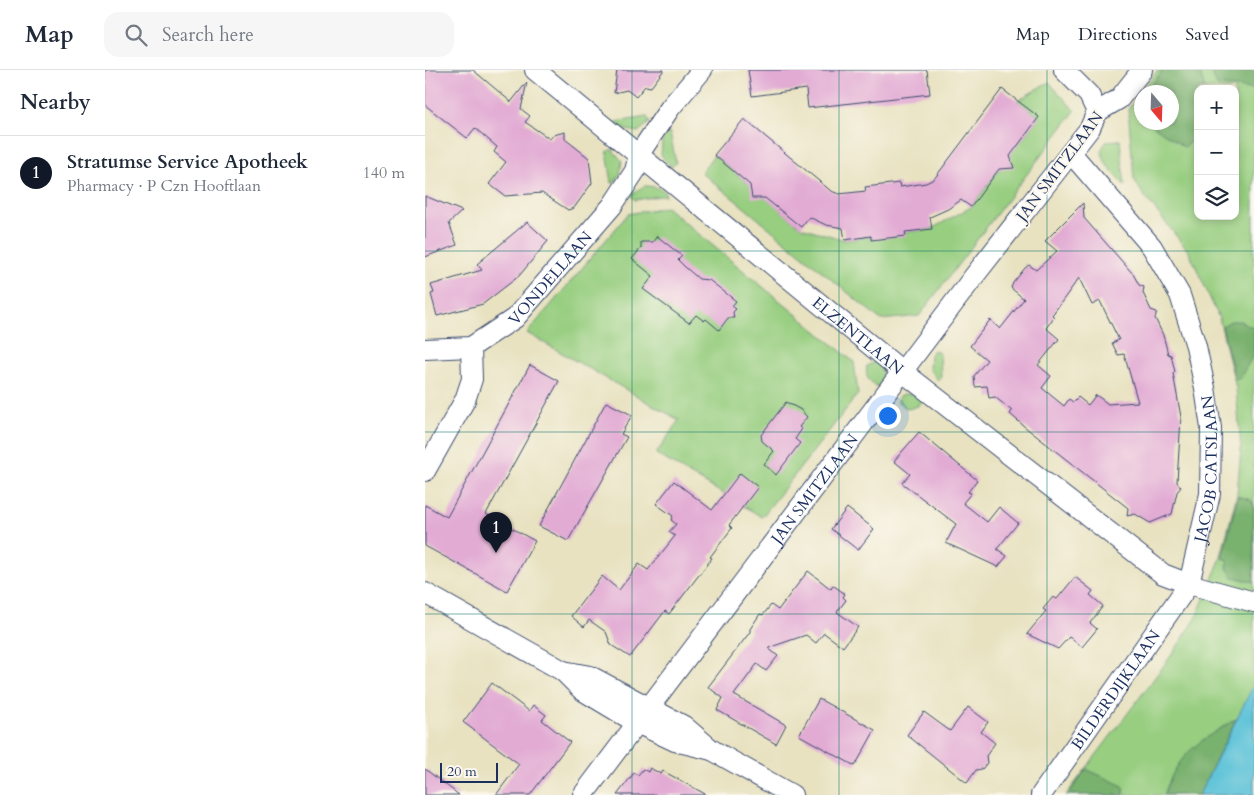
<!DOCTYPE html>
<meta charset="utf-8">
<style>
:root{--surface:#fff;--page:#f6f6f7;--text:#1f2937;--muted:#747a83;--line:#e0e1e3;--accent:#111827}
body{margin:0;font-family:Cardo,serif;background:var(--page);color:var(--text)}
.controls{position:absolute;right:15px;top:15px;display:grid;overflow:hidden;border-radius:10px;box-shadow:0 2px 8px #0003}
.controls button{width:45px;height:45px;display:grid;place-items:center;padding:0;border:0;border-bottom:1px solid var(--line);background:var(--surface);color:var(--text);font:25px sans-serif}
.compass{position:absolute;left:709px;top:15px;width:45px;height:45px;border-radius:50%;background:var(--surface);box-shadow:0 2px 8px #0003;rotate:161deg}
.scale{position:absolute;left:15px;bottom:12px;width:58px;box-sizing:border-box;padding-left:5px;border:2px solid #1b2f5e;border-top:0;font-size:14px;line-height:18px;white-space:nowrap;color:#1b2f5e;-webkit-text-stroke:4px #fbf7ec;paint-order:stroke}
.you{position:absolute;left:462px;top:345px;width:18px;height:18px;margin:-12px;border:4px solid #fff;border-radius:50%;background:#1a73e8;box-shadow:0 0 0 8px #1a73e833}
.badge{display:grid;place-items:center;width:32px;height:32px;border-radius:50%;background:var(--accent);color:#fff;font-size:16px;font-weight:700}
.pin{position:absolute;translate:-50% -41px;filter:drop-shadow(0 1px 2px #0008)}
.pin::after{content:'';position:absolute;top:26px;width:18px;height:15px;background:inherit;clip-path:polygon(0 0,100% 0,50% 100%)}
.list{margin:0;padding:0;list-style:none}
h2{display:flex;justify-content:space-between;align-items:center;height:65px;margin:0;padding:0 20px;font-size:21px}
h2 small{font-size:16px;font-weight:400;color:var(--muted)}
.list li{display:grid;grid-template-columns:32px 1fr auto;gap:15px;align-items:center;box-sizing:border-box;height:75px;padding:0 20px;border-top:1px solid var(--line)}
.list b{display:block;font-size:19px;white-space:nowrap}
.list p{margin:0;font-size:16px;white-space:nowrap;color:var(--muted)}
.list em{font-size:16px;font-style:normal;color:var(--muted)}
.icon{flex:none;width:28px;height:28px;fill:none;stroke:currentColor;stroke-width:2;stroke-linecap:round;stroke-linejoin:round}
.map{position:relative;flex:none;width:829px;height:725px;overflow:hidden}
header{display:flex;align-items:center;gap:30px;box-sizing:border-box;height:70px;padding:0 25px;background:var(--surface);border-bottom:1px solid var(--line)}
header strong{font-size:24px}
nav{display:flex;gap:28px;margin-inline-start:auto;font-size:18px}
.search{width:350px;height:45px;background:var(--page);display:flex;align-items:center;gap:12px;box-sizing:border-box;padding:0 18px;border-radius:15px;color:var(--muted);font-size:19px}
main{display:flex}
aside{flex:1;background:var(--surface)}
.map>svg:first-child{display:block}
.green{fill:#97ce80;stroke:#597e6f;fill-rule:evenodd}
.forest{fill:#79b16e;stroke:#4a7066}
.water{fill:#5bc2d8;stroke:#3b789b}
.building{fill:#e2abd4;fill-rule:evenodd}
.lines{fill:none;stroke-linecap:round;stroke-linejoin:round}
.minor-casing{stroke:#3a4a6d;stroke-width:22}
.minor{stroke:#fff;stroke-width:20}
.grid{fill:none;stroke:#0f766e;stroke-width:1;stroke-opacity:0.55}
.labels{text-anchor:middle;stroke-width:4;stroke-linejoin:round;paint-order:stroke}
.street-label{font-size:16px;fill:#1b2f5e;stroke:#fbf7ec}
</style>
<header>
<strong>Map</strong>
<div class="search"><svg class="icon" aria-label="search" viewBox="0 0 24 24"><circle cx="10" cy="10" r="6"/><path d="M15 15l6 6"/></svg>Search here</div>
<nav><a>Map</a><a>Directions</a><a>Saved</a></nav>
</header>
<main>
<aside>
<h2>Nearby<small></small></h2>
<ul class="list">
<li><span class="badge">1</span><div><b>Stratumse Service Apotheek</b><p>Pharmacy · P Czn Hooftlaan</p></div><em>140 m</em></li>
</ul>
</aside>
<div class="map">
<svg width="829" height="725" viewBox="0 0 829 725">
<rect width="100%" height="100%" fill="#fbf7ec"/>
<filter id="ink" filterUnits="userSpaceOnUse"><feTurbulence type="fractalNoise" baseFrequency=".02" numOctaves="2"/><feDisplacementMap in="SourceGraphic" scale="10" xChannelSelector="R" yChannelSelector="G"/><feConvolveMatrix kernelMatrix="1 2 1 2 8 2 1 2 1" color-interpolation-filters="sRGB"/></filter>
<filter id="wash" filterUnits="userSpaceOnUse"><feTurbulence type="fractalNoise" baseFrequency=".0096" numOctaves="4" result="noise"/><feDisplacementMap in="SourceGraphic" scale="20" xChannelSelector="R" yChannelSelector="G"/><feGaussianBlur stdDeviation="1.12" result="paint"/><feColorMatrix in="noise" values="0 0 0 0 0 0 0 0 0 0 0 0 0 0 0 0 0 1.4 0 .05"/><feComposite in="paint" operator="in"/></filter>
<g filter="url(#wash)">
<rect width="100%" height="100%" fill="#e8e2c1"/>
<g class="green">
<path d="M733,0H829V725H641L743,590L770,550L795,490L812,424L816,379L811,318L794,248L764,182L717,123L709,109L703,39ZM773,19H810V146H773ZM716,22H746V52H716Z"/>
<polygon points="624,12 650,41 494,246 456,250 276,102 289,85 376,157 420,170 506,159 546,137 614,47 592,31"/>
<polygon points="222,47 225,52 213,62 200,60 191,55 191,52"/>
<polygon points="242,63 245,63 251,93 246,97 236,85 237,72"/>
<polygon points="695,70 700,116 681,94 676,80 682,71"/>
<polygon points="187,79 197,91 195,104 189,113 187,113 182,82"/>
<path d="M219,116C226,116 239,117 241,125L210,130L206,125Z"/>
<polygon points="241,137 429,292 433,324 337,447 231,384 254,350 102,263 203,144"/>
<polygon points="509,280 515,284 516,307 513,310 504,299 505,285"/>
<path d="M452,290L458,304L455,316H451C443,312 440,305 442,296Z"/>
<polygon points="479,324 490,324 501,328 493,336 483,339 473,332 474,326"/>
</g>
<g class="forest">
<polygon points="738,0 774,0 780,19 773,19 773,65 759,77 724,53 746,52 746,22 721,22"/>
<polygon points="785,0 829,0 829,19 792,15"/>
<polygon points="806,251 815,251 829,258 829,284 815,308 810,310 797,256"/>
<polygon points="813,426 826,430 829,437 829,512 808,507 802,498 803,490 797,488"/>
<path d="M811,649L774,725H739C753,682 775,671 811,649Z"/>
<polygon points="661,699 698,716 699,725 643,725"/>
</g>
<polygon class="water" points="829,614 829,725 774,725"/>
<g id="blocks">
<g class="building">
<polygon points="0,0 48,0 86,32 102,12 96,39 105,46 100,52 125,69 128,65 140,62 140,69 164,88 167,113 149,138 143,140 117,123 80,126 64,114 81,92 69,82 72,77 50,58 42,68 0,35"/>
<polygon points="192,0 239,0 226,17 220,16 211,27 202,20 189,23"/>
<polygon points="323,0 502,0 505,24 383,38 381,19 327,26"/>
<polygon points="577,19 614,47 585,86 589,98 574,99 546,137 536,130 523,139 505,147 507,159 480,162 481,166 446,170 446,166 420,170 418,158 401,155 384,147 376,157 340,128 327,128 325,115 289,85 319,49 406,121 414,124 441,121 440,117 474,113 475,117 501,113 509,109"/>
<polygon points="0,126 37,141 24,153 32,175 0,187"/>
<path d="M658,133L659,148L708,204L714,215L719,217L718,223L726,240L732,242L730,248L738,265L743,284L746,285L750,302L748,303L756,347L752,412L756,417L752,422L747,444L725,453L710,444L702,446L703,438L600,357L585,344L587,341L570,327L564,328L562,316L550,317L549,306L562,290L545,276L565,250L575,259L599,229L586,218L588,213L600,198L604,195L611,200L632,181L620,171ZM654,208L667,235L675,231L694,270L687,273L693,285L699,284L713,332L683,334L671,325L663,335L653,327L648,332L644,329L639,336L617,318L626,306L613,295L634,269L621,258L629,247L627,245Z"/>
<polygon points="102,152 123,171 94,206 58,234 12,246 6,224 9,223 6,215 57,200 52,194"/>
<polygon points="232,166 257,186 253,190 260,197 274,209 284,210 311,231 307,236 311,239 308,242 309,248 303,248 294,260 281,249 279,251 271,245 264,253 218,219 228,206 207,189 216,178 216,172 228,172"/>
<polygon points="105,295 134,311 61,444 110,471 82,521 0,476 0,435 22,447"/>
<polygon points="181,332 207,345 196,364 202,367 143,471 114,456"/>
<polygon points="361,332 376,340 382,347 374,357 377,359 370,369 375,373 351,405 339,394 349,381 337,371 336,365"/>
<polygon points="494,362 552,410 543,422 546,423 538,433 562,452 574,437 593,453 572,479 582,486 573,497 521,473 531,454 477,413 485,404 469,391"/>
<polygon points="315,403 333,417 304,455 307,458 285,487 287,488 244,544 240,541 205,587 186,575 181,562 164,550 159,557 146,546 177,506 194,520 214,494 223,500 250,466 244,462 251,454 246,450 248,446 231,434 249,411 287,440"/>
<polygon points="422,438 449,459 433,480 406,459"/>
<polygon points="383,501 406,519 408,515 420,524 418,527 421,530 412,542 433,557 418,577 399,563 391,573 381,565 343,578 353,586 341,601 332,594 309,625 361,655 351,674 292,640 298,628 283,617 325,562 325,559 335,544 338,545 346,535 353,540"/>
<polygon points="650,507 668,521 665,525 678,536 665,553 672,559 657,577 644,567 633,579 602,564 621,541 618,539 628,527 632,529"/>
<polygon points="67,613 104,641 108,635 121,645 117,650 145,672 105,725 71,725 94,694 38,652"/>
<polygon points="394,629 450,660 430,696 374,665"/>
<polygon points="543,637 563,652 556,662 570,673 561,686 562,693 557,699 551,700 542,713 482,665 499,642 525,661"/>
<polygon points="225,698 236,704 238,701 282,725 192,725 209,703 213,705 218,699 223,702"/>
<polygon points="0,699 34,725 0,725"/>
</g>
</g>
</g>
<g filter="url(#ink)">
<use href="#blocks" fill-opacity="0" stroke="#3a4a6d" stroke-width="1"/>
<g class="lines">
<defs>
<g id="minor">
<path id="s1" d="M110,0L478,302L738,504L764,514L829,532"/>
<polyline points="639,0 664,25 672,42"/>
<path id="s2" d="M0,279L46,277L90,248L187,136L210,101L214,84L245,38L277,0"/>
<polyline points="0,401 40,330 47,309 46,277"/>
<polyline points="0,523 138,601 157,620 212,653 250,671 287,680"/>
<polyline points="138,601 165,606 259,656 287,680 367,725"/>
<path id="s3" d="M158,725L550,205L665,58L672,42L694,29L717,0"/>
<path id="s4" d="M616,725L764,514L785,424L786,358L780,318L771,276L755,225L727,177L646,83"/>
</g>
</defs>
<use href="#minor" class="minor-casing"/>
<use href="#minor" class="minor"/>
</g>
</g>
<path class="grid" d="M207,0V725M414,0V725M622,0V725M0,181H829M0,362H829M0,544H829"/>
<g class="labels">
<g class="street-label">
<text transform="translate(634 96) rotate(-53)" y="6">JAN SMITZLAAN</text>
<text dy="6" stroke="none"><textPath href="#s2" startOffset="152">VONDELLAAN</textPath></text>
<text dy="6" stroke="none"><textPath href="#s1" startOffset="418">ELZENTLAAN</textPath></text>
<text dy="6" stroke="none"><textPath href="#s4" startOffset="375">JACOB CATSLAAN</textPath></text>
<text dy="6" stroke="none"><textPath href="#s3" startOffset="384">JAN SMITZLAAN</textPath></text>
<text dy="6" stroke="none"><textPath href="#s4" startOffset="129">BILDERDIJKLAAN</textPath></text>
</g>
</g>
</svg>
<div class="controls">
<button>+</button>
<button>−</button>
<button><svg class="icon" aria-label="layers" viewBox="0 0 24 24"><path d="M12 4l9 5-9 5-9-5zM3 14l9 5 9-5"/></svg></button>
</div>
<svg class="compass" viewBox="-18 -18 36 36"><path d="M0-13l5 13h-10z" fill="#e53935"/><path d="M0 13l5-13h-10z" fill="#747a83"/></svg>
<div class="scale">20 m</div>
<div class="you"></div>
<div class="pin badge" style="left:71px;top:483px">1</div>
</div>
</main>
